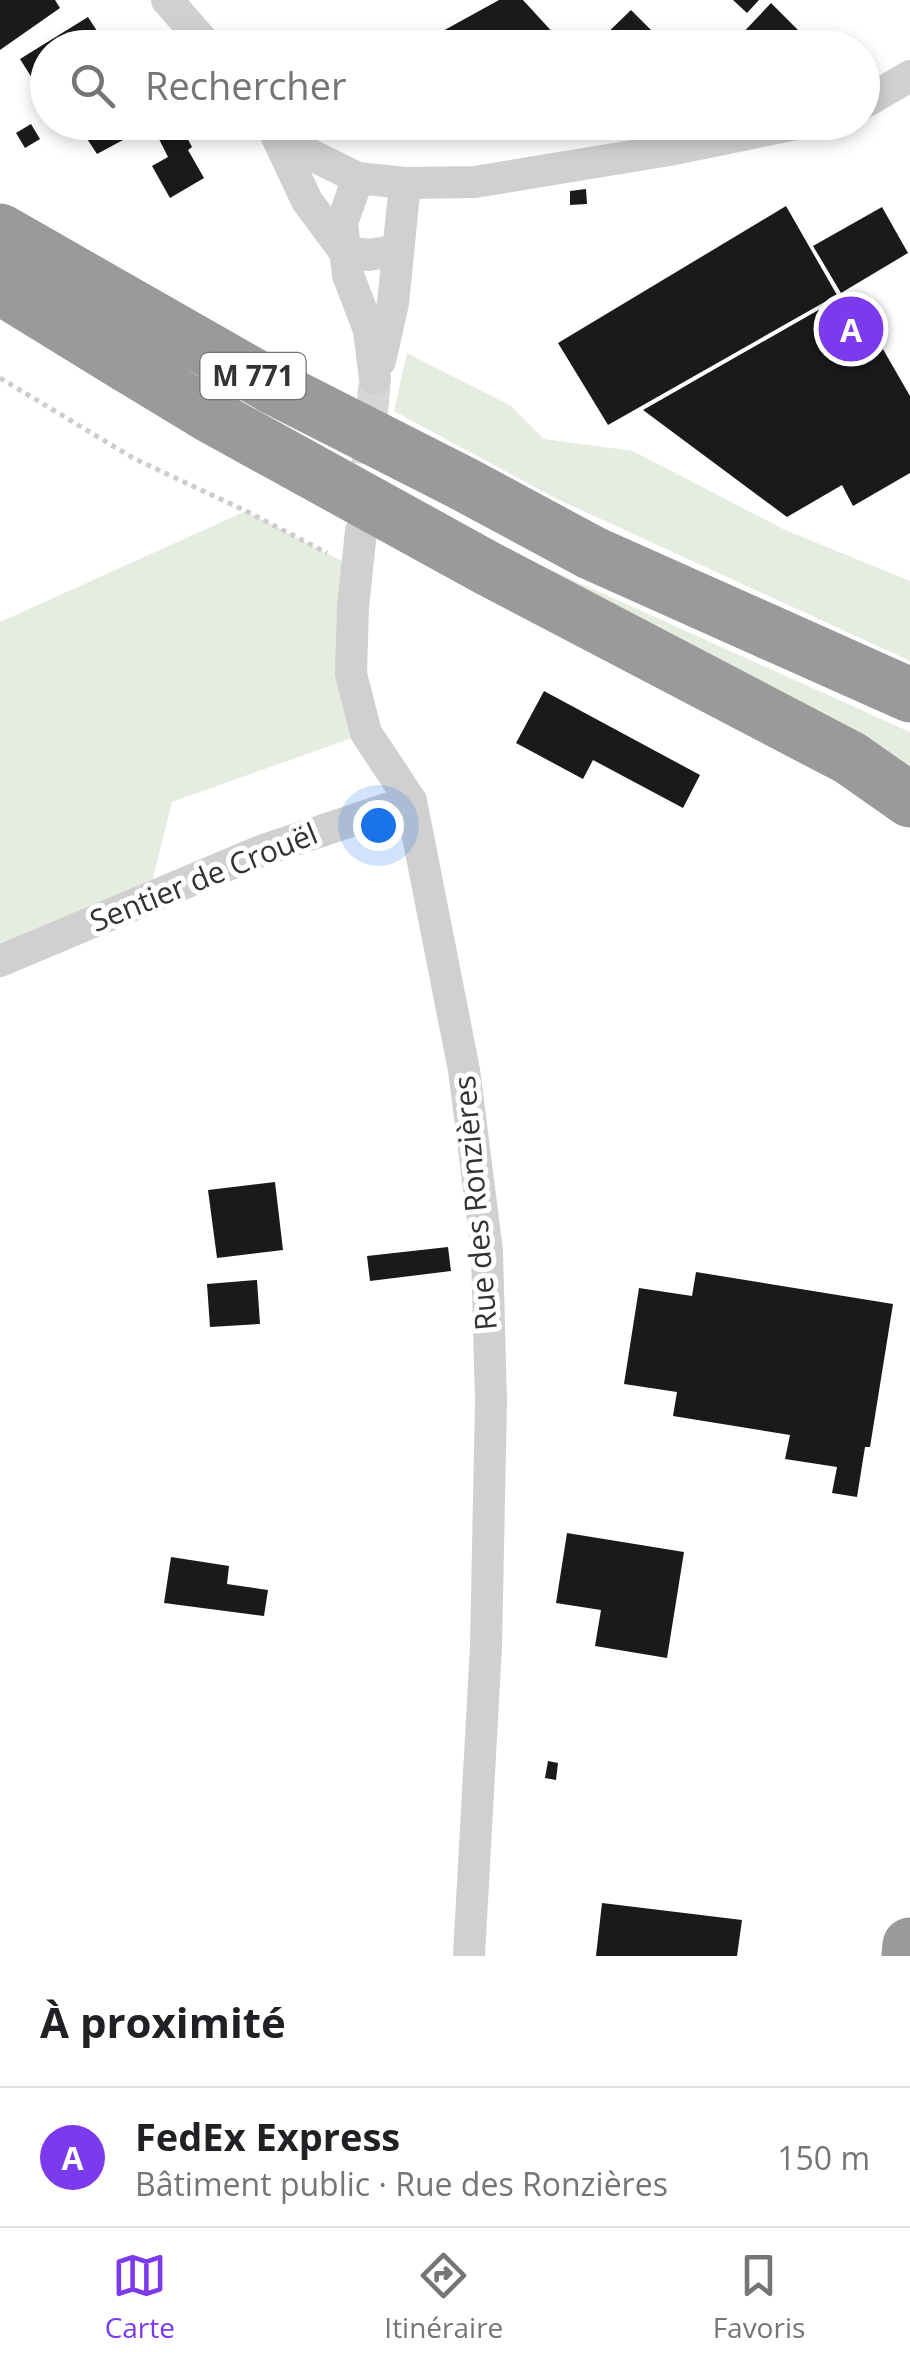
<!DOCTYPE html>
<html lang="fr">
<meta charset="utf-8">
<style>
:root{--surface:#fff;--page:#f2f2f2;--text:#202124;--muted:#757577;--line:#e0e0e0;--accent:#7c3aed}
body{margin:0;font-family:"Open Sans",sans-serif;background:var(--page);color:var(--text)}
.you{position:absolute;left:378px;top:825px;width:35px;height:35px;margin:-25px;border:8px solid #fff;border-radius:50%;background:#1a73e8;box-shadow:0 0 0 15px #1a73e833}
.badge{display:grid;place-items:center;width:65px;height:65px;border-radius:50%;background:var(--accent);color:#fff;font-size:32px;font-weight:700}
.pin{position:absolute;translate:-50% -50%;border:5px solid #fff;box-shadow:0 2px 10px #0006}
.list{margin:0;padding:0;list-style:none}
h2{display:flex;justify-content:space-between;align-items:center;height:130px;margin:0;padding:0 40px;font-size:42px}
h2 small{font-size:32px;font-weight:400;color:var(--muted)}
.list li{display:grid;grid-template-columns:65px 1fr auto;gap:30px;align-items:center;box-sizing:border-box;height:140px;padding:0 40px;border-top:2px solid var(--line)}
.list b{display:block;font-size:38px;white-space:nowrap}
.list p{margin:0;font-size:32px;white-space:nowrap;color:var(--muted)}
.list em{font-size:32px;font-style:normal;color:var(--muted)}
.icon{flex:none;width:55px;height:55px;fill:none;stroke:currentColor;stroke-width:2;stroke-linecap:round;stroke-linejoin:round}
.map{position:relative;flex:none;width:910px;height:1956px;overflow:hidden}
.search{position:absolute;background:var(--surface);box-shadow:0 5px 15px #0003;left:30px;right:30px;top:30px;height:110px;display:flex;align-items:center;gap:25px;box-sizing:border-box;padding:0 35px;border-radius:55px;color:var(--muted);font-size:38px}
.sheet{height:270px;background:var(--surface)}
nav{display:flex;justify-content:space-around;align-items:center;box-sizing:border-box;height:140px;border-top:2px solid var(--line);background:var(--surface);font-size:28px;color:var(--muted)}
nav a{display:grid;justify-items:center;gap:5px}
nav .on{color:var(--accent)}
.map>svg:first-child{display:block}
.green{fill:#e6ecdf}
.building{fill:#1a1a1a}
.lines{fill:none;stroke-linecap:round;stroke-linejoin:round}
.street-tunnel{stroke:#d6d6d6;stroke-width:32;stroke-dasharray:32 16;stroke-linecap:butt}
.path{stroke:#cdcdcd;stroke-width:5;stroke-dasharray:5 5;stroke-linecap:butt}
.street{stroke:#d0d0d0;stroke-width:32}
.highway{stroke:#9a9a9a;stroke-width:55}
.labels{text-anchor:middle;stroke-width:10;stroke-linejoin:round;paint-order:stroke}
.shield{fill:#fff;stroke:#707070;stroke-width:2.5}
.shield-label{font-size:28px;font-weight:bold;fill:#333}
.street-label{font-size:30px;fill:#333;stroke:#fff}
</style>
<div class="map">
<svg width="910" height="1956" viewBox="0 0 910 1956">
<rect width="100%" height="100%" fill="#fff"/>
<g class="green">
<polygon points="407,353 511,406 544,439 633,451 783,529 910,581 910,661 555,498 394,411"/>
<polygon points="246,511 357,569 366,733 172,802 148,898 0,961 0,622"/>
<polygon points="491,543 910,732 910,767"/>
</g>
<g class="building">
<polygon points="0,0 55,0 60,8 0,50"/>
<polygon points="499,0 523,0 567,48 412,48"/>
<polygon points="733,0 759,0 747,13"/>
<polygon points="771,3 805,37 795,48 748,48 738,38"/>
<polygon points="631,10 669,48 606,48 599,41"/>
<polygon points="88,17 108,48 48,48 48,95 44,97 20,59"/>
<polygon points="76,122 150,122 148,127 140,124 136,133 97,154"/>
<polygon points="31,124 40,139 25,148 16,133"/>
<polygon points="181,126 192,147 188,150 204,178 170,198 152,166 168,157 159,139"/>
<polygon points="586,189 587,204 570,205 570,191"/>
<polygon points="786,206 837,295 608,425 558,343"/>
<polygon points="882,207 908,253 841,293 813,246"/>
<polygon points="850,292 910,396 910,473 853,506 842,485 787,517 643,410"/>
<polygon points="544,691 700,775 683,808 593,760 583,779 516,743"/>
<polygon points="275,1182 283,1250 217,1258 208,1190"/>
<polygon points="448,1247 451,1271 370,1281 367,1256"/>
<polygon points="696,1272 893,1304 870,1447 865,1447 857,1497 832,1493 837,1467 785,1459 790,1435 673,1416 677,1392 624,1384 639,1288 692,1296"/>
<polygon points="257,1280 260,1324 210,1327 207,1284"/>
<polygon points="567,1533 684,1552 667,1658 595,1646 601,1610 556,1603"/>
<polygon points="171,1557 229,1566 227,1584 268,1590 264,1616 164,1603"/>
<polygon points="548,1761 558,1763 556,1780 545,1778"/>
<polygon points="602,1903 742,1920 737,1956 596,1956"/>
</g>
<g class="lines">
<polyline class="street-tunnel" points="363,512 375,379"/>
<polyline class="path" points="0,378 133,458 246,511 327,553"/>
<g class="street">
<polyline points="167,0 209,48"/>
<polyline points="862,104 910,76"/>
<polyline points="275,122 303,151 358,178 405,183 475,182 669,150 806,122"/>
<polyline points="276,135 307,201 345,252 369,255 398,250"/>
<polyline points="358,178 342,223 348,275 369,330 375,379"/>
<polyline points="380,361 393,303 405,183"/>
<polyline points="361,531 353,607 351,674 366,733 411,801 464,1070 487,1251 491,1401 486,1646 469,1956"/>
<polyline points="0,961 261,851 411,801"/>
</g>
<g class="highway">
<polyline points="0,231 275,388 462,483 592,553 910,695"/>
<polyline points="0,287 127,365 160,377"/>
<polyline points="127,365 211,416 487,568 850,758 910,800"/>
<polyline points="909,1956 910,1945"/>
</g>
</g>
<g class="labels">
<rect class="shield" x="200.5" y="353" width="105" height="46" rx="8"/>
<g class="shield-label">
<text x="253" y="386">M 771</text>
</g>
<g class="street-label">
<text transform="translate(204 878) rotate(-22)" y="10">Sentier de Crouël</text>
<text transform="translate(476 1203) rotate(-95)" y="10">Rue des Ronzières</text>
</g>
</g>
</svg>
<div class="you"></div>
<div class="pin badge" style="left:851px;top:329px">A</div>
<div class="search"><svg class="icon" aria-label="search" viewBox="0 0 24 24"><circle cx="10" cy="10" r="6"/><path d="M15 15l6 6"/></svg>Rechercher</div>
</div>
<section class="sheet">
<h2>À proximité<small></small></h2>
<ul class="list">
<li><span class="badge">A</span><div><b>FedEx Express</b><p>Bâtiment public · Rue des Ronzières</p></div><em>150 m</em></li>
</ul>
</section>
<nav>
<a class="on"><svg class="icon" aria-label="map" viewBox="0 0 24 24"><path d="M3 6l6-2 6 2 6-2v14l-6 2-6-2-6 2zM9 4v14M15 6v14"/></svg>Carte</a>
<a><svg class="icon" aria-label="directions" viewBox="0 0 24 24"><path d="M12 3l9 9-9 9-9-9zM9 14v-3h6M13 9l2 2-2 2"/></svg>Itinéraire</a>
<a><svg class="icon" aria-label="saved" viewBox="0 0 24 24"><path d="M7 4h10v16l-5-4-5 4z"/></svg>Favoris</a>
</nav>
